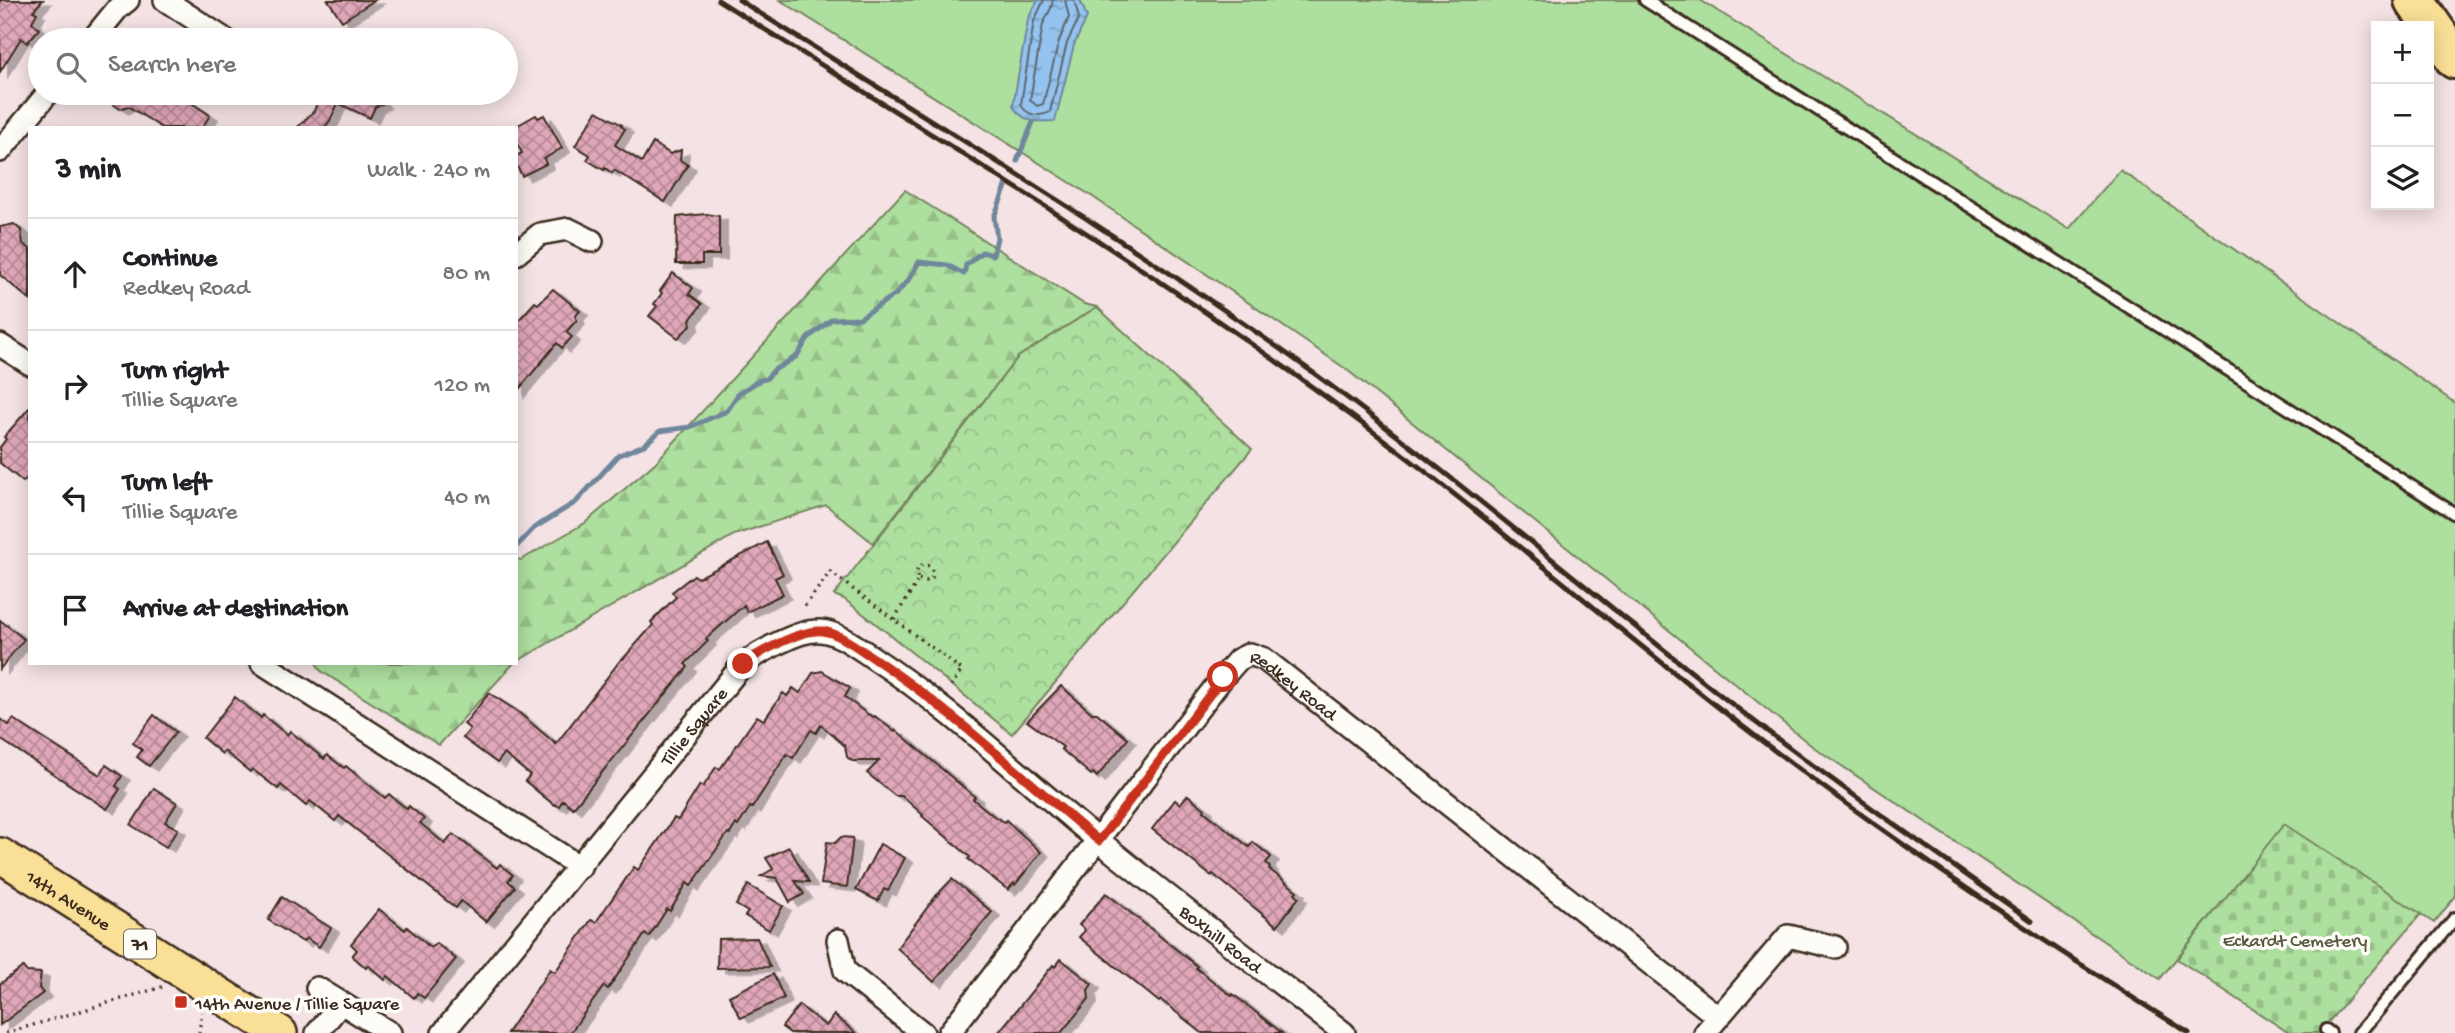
<!DOCTYPE html>
<meta charset="utf-8">
<style>
:root{--surface:#fff;--page:#f6f6f6;--text:#202124;--muted:#757577;--line:#e0e0e0}
body{margin:0;font-family:"Gochi Hand",sans-serif;background:var(--page);color:var(--text)}
.controls{position:absolute;right:21px;top:21px;display:grid;overflow:hidden;border-radius:0px;box-shadow:0 4px 18px #0003}
.controls button{width:63px;height:63px;display:grid;place-items:center;padding:0;border:0;border-bottom:2px solid var(--line);background:var(--surface);color:var(--text);font:35px sans-serif}
.stop{position:absolute;width:21px;height:21px;margin:-16px;border:5px solid #c8321e;border-radius:50%;background:#fff}
.stop.end{background:#c8321e;border-color:#fff;box-shadow:0 2px 7px #0008}
.list{margin:0;padding:0;list-style:none}
h2{display:flex;justify-content:space-between;align-items:center;height:91px;margin:0;padding:0 28px;font-size:30px}
h2 small{font-size:23px;font-weight:400;color:var(--muted)}
.list li{display:grid;grid-template-columns:46px 1fr auto;gap:21px;align-items:center;box-sizing:border-box;height:112px;padding:0 28px;border-top:2px solid var(--line)}
.list b{display:block;font-size:26px;white-space:nowrap}
.list p{margin:0;font-size:23px;white-space:nowrap;color:var(--muted)}
.list em{font-size:23px;font-style:normal;color:var(--muted)}
.icon{flex:none;width:38px;height:38px;fill:none;stroke:currentColor;stroke-width:2;stroke-linecap:round;stroke-linejoin:round}
.map{position:relative;flex:none;width:2455px;height:1033px;overflow:hidden}
.search{position:absolute;background:var(--surface);box-shadow:0 4px 18px #0003;left:28px;top:28px;width:490px;height:77px;display:flex;align-items:center;gap:18px;box-sizing:border-box;padding:0 24px;border-radius:38px;color:var(--muted);font-size:26px}
.panel{position:absolute;background:var(--surface);box-shadow:0 4px 18px #0003;left:28px;top:126px;width:490px;height:539px;border-radius:0px}
.map>svg:first-child{display:block}
.grass{fill:#addf9f;stroke:#74845e;stroke-width:2}
.forest{fill:url(#forest-firs);stroke:#74845e;stroke-width:2}
.cemetery{fill:url(#cemetery-stones);stroke:#74845e;stroke-width:2}
.park{fill:url(#park-crowns);stroke:#74845e;stroke-width:2}
.water{fill:url(#water-ripples);stroke:#70869b;stroke-width:2}
.lines{fill:none;stroke-linecap:round;stroke-linejoin:round}
.shore{stroke:#5e6771;stroke-width:2}
.stream{stroke:#70869b;stroke-width:5}
.building{fill:url(#building-cross-hatch);stroke:#3b2a1e;stroke-width:2;filter:url(#shadow)}
.lane-casing{stroke:#3b2a1e;stroke-width:16}
.street-casing{stroke:#3b2a1e;stroke-width:26}
.primary-casing{stroke:#3b2a1e;stroke-width:38}
.highway-casing{stroke:#3b2a1e;stroke-width:44}
.path{stroke:#3b2a1e;stroke-width:3.5;stroke-dasharray:2 5;stroke-linecap:butt}
.lane{stroke:#fdfcf7;stroke-width:10}
.street{stroke:#fdfcf7;stroke-width:21}
.primary{stroke:#fadf96;stroke-width:33}
.highway{stroke:#fadf96;stroke-width:38}
.rail{stroke:#3b2a1e;stroke-width:5}
.route{stroke:#c8321e;stroke-width:9}
.poi-dot{fill:#c8321e;stroke:#fdfcf7;stroke-width:2.5}
.labels{text-anchor:middle;stroke-width:7;stroke-linejoin:round;paint-order:stroke}
.shield{fill:#fdfcf7;stroke:#75695f;stroke-width:2}
.shield-label{font-size:18px;font-weight:bold;fill:#3b2a1e}
.street-label{font-size:19px;fill:#3b2a1e;stroke:#fdfcf7}
.park-label{font-size:19px;fill:#58573e;stroke:#fdfcf7}
.poi-label{font-size:19px;fill:#3b2a1e;stroke:#fdfcf7;text-anchor:start}
</style>
<div class="map">
<svg width="2455" height="1033" viewBox="0 0 2455 1033">
<defs>
<pattern id="forest-firs" width="22" height="20" patternUnits="userSpaceOnUse" patternTransform="scale(1.75)"><rect width="22" height="20" fill="#addf9f"/><path d="M5 1l3.5 6h-7zM16 11l3.5 6h-7z" fill="#96c088"/></pattern>
<pattern id="cemetery-stones" width="16" height="16" patternUnits="userSpaceOnUse" patternTransform="scale(1.75)"><rect width="16" height="16" fill="#addf9f"/><path d="M2 7V4a2 2 0 0 1 4 0v3zM10 15v-3a2 2 0 0 1 4 0v3z" fill="#96c088"/></pattern>
<pattern id="park-crowns" width="20" height="18" patternUnits="userSpaceOnUse" patternTransform="scale(1.75)"><rect width="20" height="18" fill="#addf9f"/><path d="M2 6a3 3 0 1 1 6 0M12 15a3 3 0 1 1 6 0" fill="none" stroke="#96c088"/></pattern>
<pattern id="water-ripples" width="26" height="14" patternUnits="userSpaceOnUse" patternTransform="scale(1.75)"><rect width="26" height="14" fill="#93c3ee"/><path d="M2 4q2-2 4 0t4 0M15 11q2-2 4 0t4 0" fill="none" stroke="#799fc0"/></pattern>
<pattern id="building-cross-hatch" width="8" height="8" patternUnits="userSpaceOnUse" patternTransform="scale(1.75)"><rect width="8" height="8" fill="#dfa7b9"/><path d="M0 0l8 8M0 8l8-8" fill="none" stroke="#b68896"/></pattern>
<filter id="shadow"><feDropShadow dx="8" dy="4.5" stdDeviation="0" flood-color="#0004"/></filter>
</defs>
<rect width="100%" height="100%" fill="#f4e2e4"/>
<filter id="ink" filterUnits="userSpaceOnUse"><feTurbulence type="fractalNoise" baseFrequency=".0143" numOctaves="2"/><feDisplacementMap in="SourceGraphic" scale="14" xChannelSelector="R" yChannelSelector="G"/><feConvolveMatrix kernelMatrix="1 2 1 2 8 2 1 2 1" color-interpolation-filters="sRGB"/></filter>
<g filter="url(#ink)">
<polygon class="grass" points="780,0 1700,0 2069,229 2120,170 2455,403 2455,897 2434,923 2284,825 2160,979 1812,746 1346,369 1090,195"/>
<g class="forest">
<polygon points="905,190 1084,304 1097,307 1018,357 873,543 826,505 734,535 516,662 516,559 521,560 585,523 656,462"/>
<polygon points="316,663 514,663 439,745 321,671"/>
</g>
<polygon class="cemetery" points="2284,824 2421,914 2319,1033 2289,1033 2177,959"/>
<polygon class="park" points="1097,307 1252,449 1012,734 889,634 844,599 834,595 1018,357"/>
<path class="water" d="M1038,0H1080L1087,17L1074,45L1055,121C1037,122 1023,123 1013,106L1028,19Z"/>
<g class="lines">
<g class="shore">
<path d="M1044,0L1034,21L1021,104C1025,115 1040,118 1050,112L1067,43L1079,18L1074,0"/>
<polyline points="1053,0 1051,8 1043,24 1030,100 1037,106 1043,104 1059,41 1069,17 1065,0"/>
</g>
<g class="stream">
<polyline points="1017,161 1033,122"/>
<polyline points="516,547 534,528 576,502 619,455 644,445 660,431 690,427 727,411 739,393 760,380 766,379 774,370 797,356 808,338 832,319 860,318 896,294 910,278 919,262 947,265 964,274 966,265 982,252 993,255 997,238 994,217 1007,184"/>
</g>
</g>
<g class="building">
<polygon points="0,0 43,0 33,11 37,13 32,22 39,29 27,43 21,38 0,72"/>
<polygon points="328,0 375,0 342,21"/>
<polygon points="97,93 176,93 210,115 202,128 162,128 128,106 120,109"/>
<polygon points="315,93 374,93 382,104 375,107 370,118 338,103 330,121 324,128 297,128 314,111 320,95"/>
<polygon points="597,111 622,125 621,126 625,129 615,145 642,162 653,143 670,154 681,150 680,160 688,165 665,202 614,170 612,173 605,168 604,170 587,160 590,155 575,146"/>
<polygon points="536,115 538,118 544,115 562,148 544,159 546,164 522,176 516,165 516,156 522,153 516,142 516,128 513,128"/>
<polygon points="706,214 719,216 719,255 702,255 702,264 676,264 677,217"/>
<polygon points="14,224 21,230 23,244 30,249 30,300 0,275 0,227"/>
<polygon points="673,273 693,288 689,294 702,304 690,320 691,325 678,338 649,316 657,306 654,304 662,293 660,291"/>
<polygon points="553,289 580,311 575,316 577,320 566,332 572,337 562,348 557,343 516,393 516,323 535,302 538,304"/>
<polygon points="30,407 30,475 23,482 0,463 0,447 6,439 4,437"/>
<polygon points="767,542 783,574 775,578 783,594 747,612 744,605 706,639 708,641 685,664 688,667 573,808 563,800 559,806 553,804 525,781 530,775 504,754 497,763 463,738 470,729 464,724 489,693 517,711 556,744 622,658 623,659 653,625 651,622 676,597 672,592 694,575 698,578"/>
<polygon points="0,620 24,639 0,669"/>
<polygon points="822,671 850,688 845,697 867,714 874,717 875,716 895,732 896,730 975,797 973,799 995,817 1004,822 1006,820 1041,852 1015,885 1014,883 1008,890 968,859 970,857 922,816 923,815 902,796 895,796 867,773 879,761 852,761 847,757 845,746 821,725 816,733 811,730 793,758 787,754 752,808 750,807 738,826 736,824 730,834 728,833 691,886 687,883 670,911 667,909 649,937 645,934 608,989 604,986 570,1033 507,1033 550,969 555,972 591,920 596,922 634,867 638,870 674,818 678,820 700,785 703,787 716,767 720,769 757,716 764,720 783,693 787,696 793,688 800,693 813,673"/>
<polygon points="1061,686 1092,713 1097,713 1128,739 1097,777 1093,773 1091,775 1061,749 1063,747 1027,721"/>
<polygon points="235,697 261,718 263,715 287,735 290,731 324,759 327,755 344,768 346,766 385,798 389,794 407,809 409,806 424,819 420,823 445,844 453,834 497,868 500,864 513,875 508,881 515,887 486,922 461,901 456,908 339,816 335,821 310,801 306,806 281,785 278,789 252,769 250,772 224,751 222,754 203,738"/>
<polygon points="154,715 176,732 149,766 137,757 142,750 133,743"/>
<polygon points="0,719 9,725 13,719 100,775 106,765 122,776 116,786 120,789 107,809 0,739"/>
<polygon points="154,788 177,803 165,822 178,829 166,847 131,825"/>
<polygon points="1188,795 1205,809 1204,811 1249,847 1253,842 1271,857 1266,863 1270,867 1269,869 1297,891 1295,893 1299,897 1277,926 1213,874 1211,876 1152,829 1175,800 1180,804"/>
<polygon points="841,837 853,838 847,887 821,884 827,842 835,843"/>
<polygon points="880,844 905,858 888,891 884,889 878,901 856,890"/>
<polygon points="789,847 809,882 795,881 804,894 790,902 777,878 761,876 773,869 766,858"/>
<polygon points="952,879 992,912 934,982 897,948 936,896"/>
<polygon points="748,885 783,906 769,930 745,916 748,912 736,905"/>
<polygon points="1106,893 1197,966 1196,968 1232,996 1233,994 1282,1033 1202,1033 1161,1000 1159,1002 1079,937 1085,930 1079,925"/>
<polygon points="282,897 331,928 319,947 306,938 303,942 268,920"/>
<polygon points="379,909 405,930 407,927 431,948 436,943 456,959 424,998 417,993 414,998 388,976 385,980 368,965 366,968 352,956 357,950 351,944"/>
<polygon points="757,938 770,967 717,968 718,939"/>
<polygon points="1061,959 1092,984 1088,990 1089,999 1061,1033 998,1033 1053,965 1055,967"/>
<polygon points="23,967 27,972 41,973 39,988 43,993 0,1025 0,984"/>
<polygon points="773,974 784,998 741,1018 729,996"/>
<polygon points="799,1005 826,1026 834,1015 856,1033 790,1033 782,1027"/>
</g>
<g class="lines">
<defs>
<g id="lane">
<polyline points="1645,0 2455,514"/>
<polyline points="2326,1030 2330,1033"/>
<polyline points="2359,1033 2455,918"/>
</g>
<g id="street">
<polyline points="165,0 226,40"/>
<polyline points="92,40 118,8 128,0"/>
<polyline points="0,151 48,93"/>
<polyline points="516,254 540,234 568,229 592,241"/>
<polyline points="0,345 30,364"/>
<polyline points="262,663 580,867"/>
<polyline points="838,940 845,971 923,1033"/>
<polyline points="317,988 390,1033"/>
<polyline points="317,1033 341,1003"/>
<path id="s1" d="M443,1033L743,664C760,652 799,629 820,631C838,632 857,647 872,657C953,710 1023,779 1098,840C1179,906 1262,969 1344,1033"/>
<path id="s2" d="M949,1033L1223,677L1238,660L1250,654L1264,659L1718,1017"/>
<polyline points="1705,1033 1788,936 1835,947"/>
</g>
<g id="primary">
<path id="s3" d="M0,855L280,1033"/>
</g>
<polyline id="highway" points="2414,0 2455,59"/>
</defs>
<use href="#lane" class="lane-casing"/>
<use href="#street" class="street-casing"/>
<use href="#primary" class="primary-casing"/>
<use href="#highway" class="highway-casing"/>
<g class="path">
<polyline points="805,606 830,572 962,670 951,686"/>
<polyline points="894,619 919,579 916,574 918,568 923,564 930,566 933,572 932,578 926,581 919,579"/>
<polyline points="6,1033 162,987"/>
<polyline points="199,1033 202,1012"/>
</g>
<use href="#lane" class="lane"/>
<use href="#street" class="street"/>
<use href="#primary" class="primary"/>
<use href="#highway" class="highway"/>
<g class="rail">
<path d="M718,0C935,137 1154,269 1360,422C1486,515 1604,619 1728,715C1876,830 2030,934 2189,1033"/>
<path d="M739,0C932,122 1130,240 1315,374C1457,478 1590,592 1728,701C1827,778 1929,849 2032,921"/>
</g>
</g>
</g>
<g class="lines" filter="url(#ink)">
<path class="route" d="M743,664C760,652 801,629 822,631C839,633 855,646 869,655C951,709 1023,778 1099,841L1223,677"/>
</g>
<rect class="poi-dot" x="174" y="995" width="14" height="14" rx="3.5"/>
<g class="labels">
<rect class="shield" x="124" y="929.5" width="32" height="29" rx="5"/>
<g class="shield-label">
<text x="140" y="950">71</text>
</g>
<g class="street-label">
<text dy="7" stroke="none"><textPath href="#s2" startOffset="539">Redkey Road</textPath></text>
<text dy="7" stroke="none"><textPath href="#s1" startOffset="396">Tillie Square</textPath></text>
<text dy="7" stroke="none"><textPath href="#s3" startOffset="82">14th Avenue</textPath></text>
<text dy="7" stroke="none"><textPath href="#s1" startOffset="1068">Boxhill Road</textPath></text>
</g>
<g class="park-label">
<text x="2295" y="946">Eckardt Cemetery</text>
</g>
<g class="poi-label">
<text x="195" y="1009">14th Avenue / Tillie Square</text>
</g>
</g>
</svg>
<div class="controls">
<button>+</button>
<button>−</button>
<button><svg class="icon" aria-label="layers" viewBox="0 0 24 24"><path d="M12 4l9 5-9 5-9-5zM3 14l9 5 9-5"/></svg></button>
</div>
<div class="stop" style="left:1223px;top:677px"></div>
<div class="stop end" style="left:743px;top:664px"></div>
<div class="search"><svg class="icon" aria-label="search" viewBox="0 0 24 24"><circle cx="10" cy="10" r="6"/><path d="M15 15l6 6"/></svg>Search here</div>
<section class="panel">
<h2>3 min<small>Walk · 240 m</small></h2>
<ul class="list">
<li><svg class="icon" aria-label="ahead" viewBox="0 0 24 24"><path d="M12 20V5M6 11l6-6 6 6"/></svg><div><b>Continue</b><p>Redkey Road</p></div><em>80 m</em></li>
<li><svg class="icon" aria-label="right" viewBox="0 0 24 24"><path d="M7 20v-9h11M14 6l5 5-5 5"/></svg><div><b>Turn right</b><p>Tillie Square</p></div><em>120 m</em></li>
<li><svg class="icon" aria-label="left" viewBox="0 0 24 24"><path d="M17 20v-9H6M10 6l-5 5 5 5"/></svg><div><b>Turn left</b><p>Tillie Square</p></div><em>40 m</em></li>
<li><svg class="icon" aria-label="arrive" viewBox="0 0 24 24"><path d="M6 21V4h12l-3 4 3 4H6"/></svg><div><b>Arrive at destination</b></div></li>
</ul>
</section>
</div>
